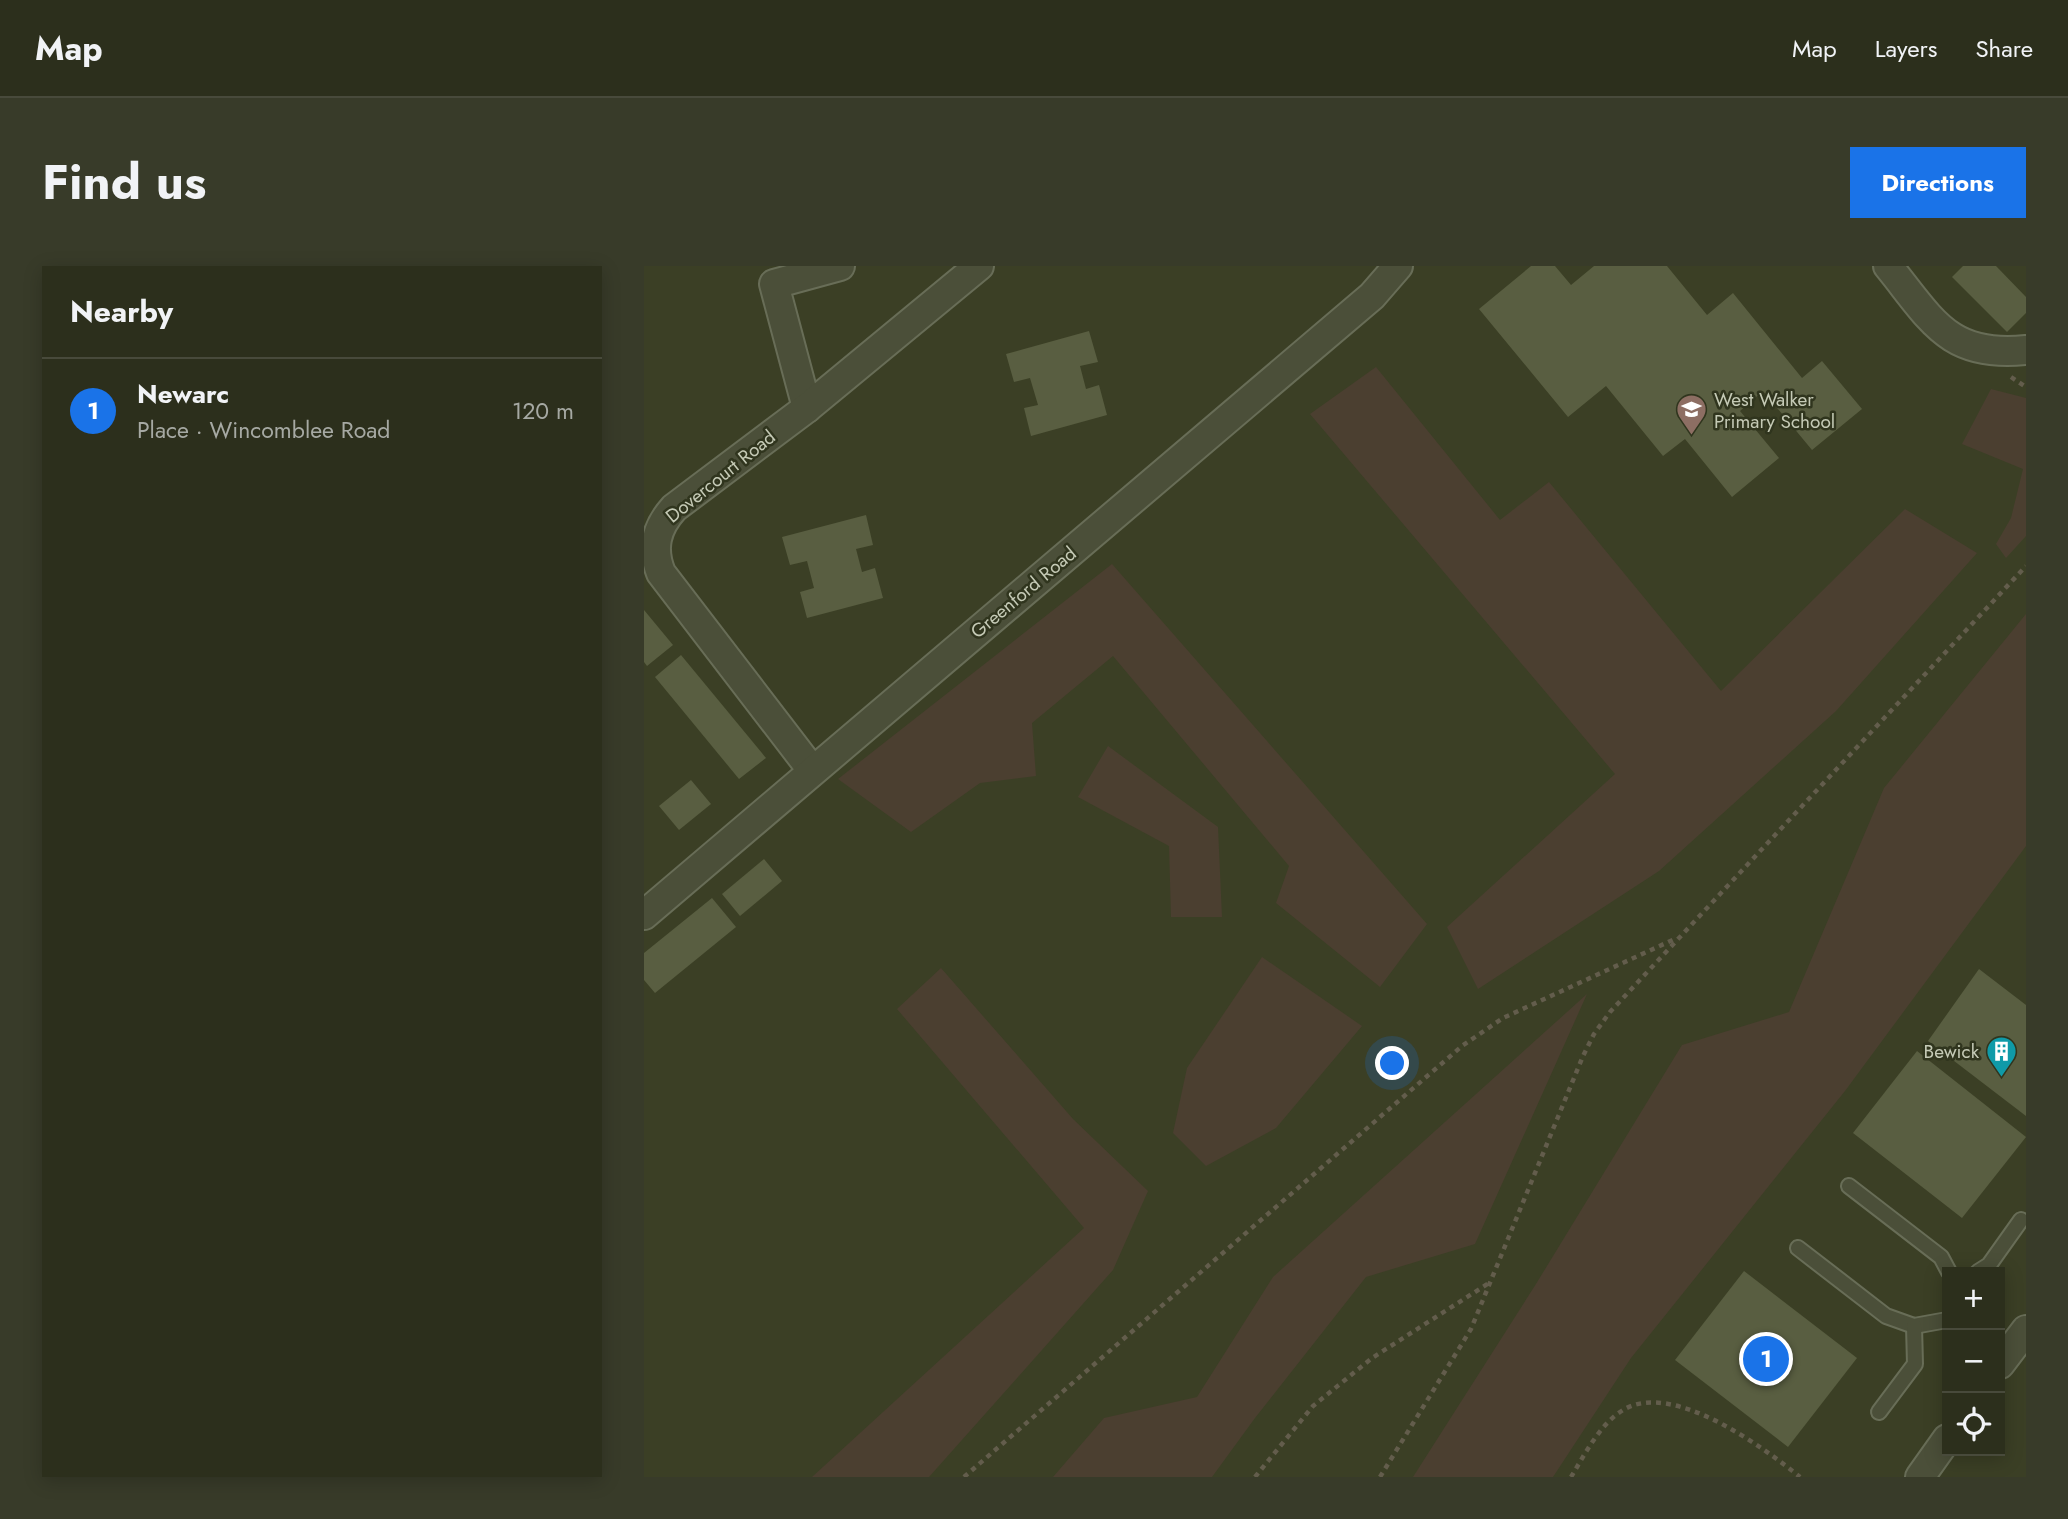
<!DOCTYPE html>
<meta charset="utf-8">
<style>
:root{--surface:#2c2f1c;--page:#383b29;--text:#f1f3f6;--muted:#a6a9a3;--line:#484a3b;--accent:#1a73e8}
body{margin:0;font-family:Jost,sans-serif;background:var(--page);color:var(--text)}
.controls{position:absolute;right:21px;bottom:21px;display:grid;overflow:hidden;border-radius:0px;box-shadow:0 4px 18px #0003}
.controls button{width:63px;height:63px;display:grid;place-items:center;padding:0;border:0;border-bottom:2px solid var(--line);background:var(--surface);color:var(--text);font:35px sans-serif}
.you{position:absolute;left:749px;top:798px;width:24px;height:24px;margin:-18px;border:5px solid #fff;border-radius:50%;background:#1a73e8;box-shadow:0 0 0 10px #1a73e833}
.badge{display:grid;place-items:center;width:46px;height:46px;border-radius:50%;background:var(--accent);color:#fff;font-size:23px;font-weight:700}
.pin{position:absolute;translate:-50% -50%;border:4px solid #fff;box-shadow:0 2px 7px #0006}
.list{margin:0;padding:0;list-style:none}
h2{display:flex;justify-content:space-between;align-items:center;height:91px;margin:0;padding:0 28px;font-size:30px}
h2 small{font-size:23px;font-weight:400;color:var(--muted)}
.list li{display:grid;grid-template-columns:46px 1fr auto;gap:21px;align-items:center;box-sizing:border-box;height:105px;padding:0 28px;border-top:2px solid var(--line)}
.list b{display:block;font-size:26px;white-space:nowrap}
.list p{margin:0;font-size:23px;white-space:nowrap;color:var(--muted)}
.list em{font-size:23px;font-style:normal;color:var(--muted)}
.icon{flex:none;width:38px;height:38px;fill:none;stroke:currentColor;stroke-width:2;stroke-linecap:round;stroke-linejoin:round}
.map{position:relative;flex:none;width:1382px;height:1211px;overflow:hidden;border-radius:0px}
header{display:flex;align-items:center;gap:42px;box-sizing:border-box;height:98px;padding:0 35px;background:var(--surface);border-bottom:2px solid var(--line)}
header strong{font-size:33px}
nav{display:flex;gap:38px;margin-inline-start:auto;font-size:24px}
.intro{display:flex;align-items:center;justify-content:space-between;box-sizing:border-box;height:168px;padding:0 42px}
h1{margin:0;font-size:49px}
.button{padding:18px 32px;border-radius:0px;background:var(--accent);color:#fff;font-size:24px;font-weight:700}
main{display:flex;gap:42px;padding:0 42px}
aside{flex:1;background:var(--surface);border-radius:0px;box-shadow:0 4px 18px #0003}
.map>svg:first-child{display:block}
.green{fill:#4b3f30}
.building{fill:#595e41}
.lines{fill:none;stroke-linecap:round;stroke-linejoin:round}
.service-casing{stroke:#686d57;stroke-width:18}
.minor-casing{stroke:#686d57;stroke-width:32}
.path{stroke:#635d4c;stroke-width:4.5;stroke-dasharray:5 5;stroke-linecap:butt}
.service{stroke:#4b4f39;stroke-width:14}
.minor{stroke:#4b4f39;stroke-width:28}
.labels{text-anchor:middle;stroke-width:5;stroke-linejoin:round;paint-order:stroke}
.poi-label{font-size:19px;fill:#c5cab6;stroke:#30351e;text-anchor:start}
.street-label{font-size:19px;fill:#c5cab6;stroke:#30351e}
</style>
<header>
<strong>Map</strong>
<nav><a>Map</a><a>Layers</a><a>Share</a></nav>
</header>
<div class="intro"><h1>Find us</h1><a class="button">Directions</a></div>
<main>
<aside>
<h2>Nearby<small></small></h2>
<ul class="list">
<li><span class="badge">1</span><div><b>Newarc</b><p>Place · Wincomblee Road</p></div><em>120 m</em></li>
</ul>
</aside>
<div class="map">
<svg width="1382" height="1211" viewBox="0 0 1382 1211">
<rect width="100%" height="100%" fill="#3b3f25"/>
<g class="green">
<polygon points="732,101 856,254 905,216 1077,425 1261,243 1333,287 1192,445 1015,605 834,723 803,661 971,508 666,148"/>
<polygon points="1347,123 1382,132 1382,270 1362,292 1352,278 1367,252 1379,203 1318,178"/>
<polygon points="468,298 783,658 736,721 632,637 645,600 469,390 388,457 392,510 336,517 267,566 194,513"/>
<polygon points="1382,348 1382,580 1201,825 987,1092 909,1211 769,1211 892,1018 1038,779 1145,746 1240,522"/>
<polygon points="464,480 574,561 578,651 527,651 525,580 434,531"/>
<polygon points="618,691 718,760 632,862 562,900 529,867 543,802"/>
<polygon points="297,702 429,853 504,925 469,1004 285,1211 168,1211 440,962 253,743"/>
<polygon points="943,728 831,978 722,1011 611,1152 568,1211 409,1211 460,1152 553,1131 629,1011"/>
</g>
<g class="building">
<polygon points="887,0 911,0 927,19 950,0 1023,0 1063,49 1089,27 1158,112 1178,95 1218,143 1168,184 1119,125 1096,145 1135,192 1088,231 1041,173 1019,190 962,120 924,151 835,43"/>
<polygon points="1319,0 1352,0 1382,31 1382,47 1363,66 1308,11"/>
<polygon points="445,65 454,96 436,100 442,123 455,119 463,149 387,170 380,142 394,139 386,112 370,116 362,88"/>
<polygon points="222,249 229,279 212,283 218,306 231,302 239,332 163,352 156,326 170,322 163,295 146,299 138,271"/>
<polygon points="0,344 29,379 3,400 0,396"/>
<polygon points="37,389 122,492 95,513 11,411"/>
<polygon points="47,514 67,538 35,564 15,540"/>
<polygon points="120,593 138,615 96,650 78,628"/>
<polygon points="68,632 92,661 11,727 0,714 0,687"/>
<polygon points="1335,703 1382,739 1382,850 1284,775"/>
<polygon points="1273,785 1382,871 1318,952 1209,867"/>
<polygon points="1100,1005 1213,1092 1144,1181 1031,1094"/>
</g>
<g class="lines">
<defs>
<g id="service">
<polyline points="1205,920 1297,991 1305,1006"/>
<polyline points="1154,982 1242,1050 1270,1060 1303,1054"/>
<polyline points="1334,1006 1345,999 1377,954"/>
<polyline points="1235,1146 1271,1098 1270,1060"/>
</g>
<g id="minor">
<path d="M1244,0C1288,54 1304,92 1382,84"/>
<polyline points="163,142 130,18 196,0"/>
<path d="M168,504L17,307C7,282 12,262 30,242L163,142L335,0"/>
<polyline points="0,649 728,30 754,0"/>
<polyline points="1356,1098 1382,1064"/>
<polyline points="1276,1211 1303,1173"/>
</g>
</defs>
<use href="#service" class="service-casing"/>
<use href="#minor" class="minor-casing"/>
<g class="path">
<polyline points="1367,111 1382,121"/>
<polyline points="320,1211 818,780 859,752 1033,672"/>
<polyline points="611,1211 669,1140 728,1092 845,1017"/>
<polyline points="736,1211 827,1063 939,790 950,768 966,746 1382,300"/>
<path d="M927,1211C941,1188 956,1158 979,1144C1028,1114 1119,1181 1156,1211"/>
</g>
<use href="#service" class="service"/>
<use href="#minor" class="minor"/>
</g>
<defs>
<symbol id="school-pin" viewBox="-11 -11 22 30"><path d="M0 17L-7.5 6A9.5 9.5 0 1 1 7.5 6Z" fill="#8d6e63" stroke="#30351e"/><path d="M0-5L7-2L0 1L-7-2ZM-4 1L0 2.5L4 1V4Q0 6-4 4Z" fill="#fff"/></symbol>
<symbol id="building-pin" viewBox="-11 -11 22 30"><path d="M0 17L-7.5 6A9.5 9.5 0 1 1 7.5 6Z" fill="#0f9aa8" stroke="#30351e"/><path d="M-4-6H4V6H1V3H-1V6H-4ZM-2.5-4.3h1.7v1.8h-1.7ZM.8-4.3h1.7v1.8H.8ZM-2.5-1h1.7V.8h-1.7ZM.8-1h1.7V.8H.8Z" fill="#fff"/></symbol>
</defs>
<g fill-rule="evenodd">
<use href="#school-pin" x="1030" y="126" width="35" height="47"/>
<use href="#building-pin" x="1340" y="768" width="35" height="47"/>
</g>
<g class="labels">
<g class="poi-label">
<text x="1070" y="140">West Walker<tspan x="1070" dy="22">Primary School</tspan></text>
<text x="1335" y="792" text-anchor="end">Bewick</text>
</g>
<g class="street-label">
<text transform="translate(76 210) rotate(-39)" y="7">Dovercourt Road</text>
<text transform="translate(379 326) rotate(-40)" y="7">Greenford Road</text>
</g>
</g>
</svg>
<div class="controls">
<button>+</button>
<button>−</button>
<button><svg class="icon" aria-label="locate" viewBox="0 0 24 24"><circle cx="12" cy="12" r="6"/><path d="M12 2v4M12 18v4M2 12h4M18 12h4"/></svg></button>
</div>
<div class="you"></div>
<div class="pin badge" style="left:1122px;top:1093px">1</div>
</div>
</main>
